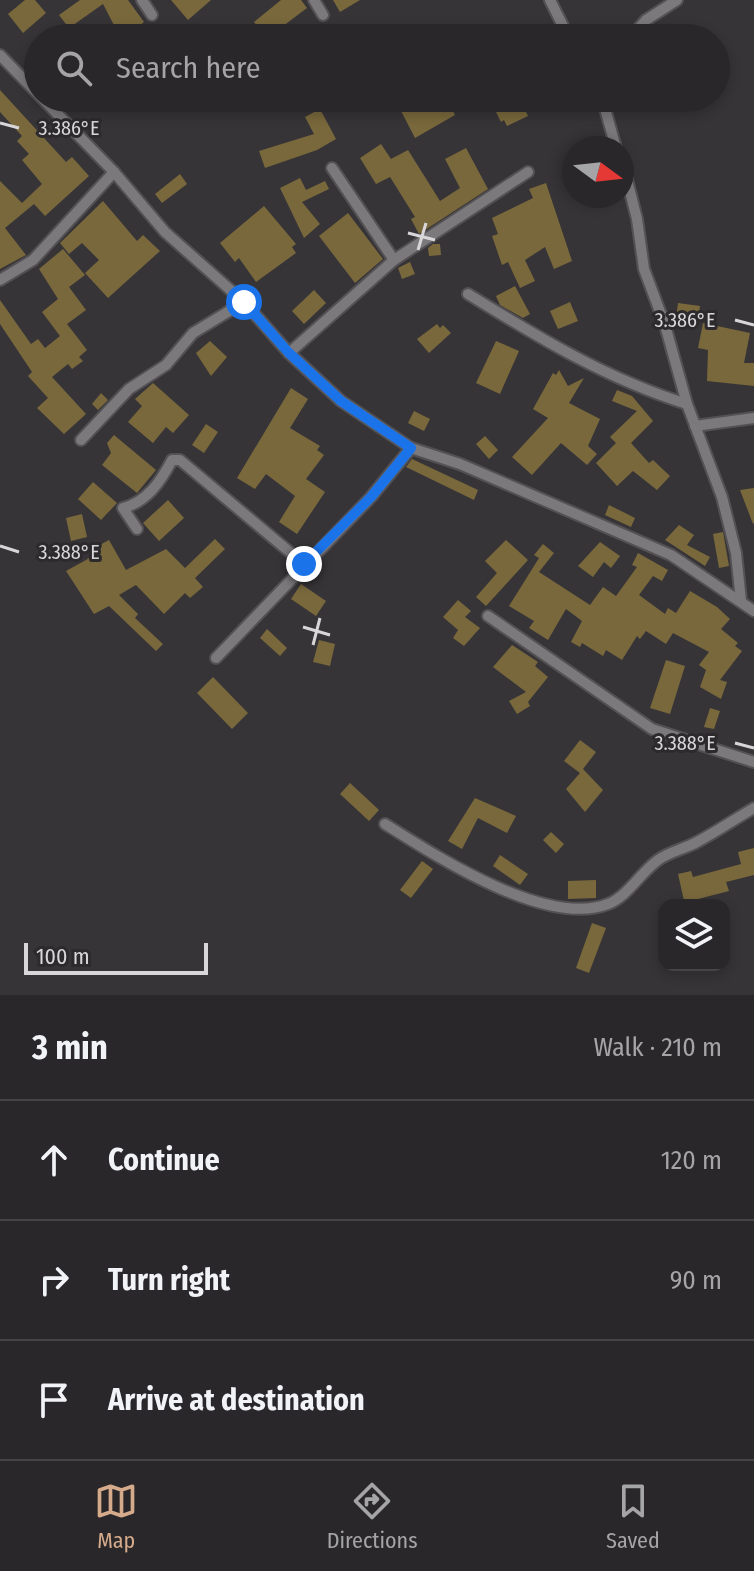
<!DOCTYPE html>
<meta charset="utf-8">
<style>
:root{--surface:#292729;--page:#353335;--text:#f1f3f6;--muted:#a5a5a8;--line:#454446;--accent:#d6ab8b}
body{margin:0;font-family:"Fira Sans Condensed",sans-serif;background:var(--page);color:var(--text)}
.controls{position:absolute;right:24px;bottom:24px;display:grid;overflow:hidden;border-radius:16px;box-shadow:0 4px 12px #0003}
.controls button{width:72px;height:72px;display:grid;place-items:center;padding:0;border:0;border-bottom:2px solid var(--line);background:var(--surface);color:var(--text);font:40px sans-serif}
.compass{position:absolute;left:562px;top:136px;width:72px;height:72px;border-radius:50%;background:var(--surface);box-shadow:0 4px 12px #0003;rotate:105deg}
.scale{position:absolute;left:24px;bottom:20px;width:184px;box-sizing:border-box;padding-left:8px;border:4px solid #d8d6d8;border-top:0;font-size:22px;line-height:28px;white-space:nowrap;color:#d8d6d8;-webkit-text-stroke:6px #2d2a2d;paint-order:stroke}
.stop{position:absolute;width:24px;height:24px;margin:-18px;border:6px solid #1a73e8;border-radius:50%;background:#fff}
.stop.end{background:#1a73e8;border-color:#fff;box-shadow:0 2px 8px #0008}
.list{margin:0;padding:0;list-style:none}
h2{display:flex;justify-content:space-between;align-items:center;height:104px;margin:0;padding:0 32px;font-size:34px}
h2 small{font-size:26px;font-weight:400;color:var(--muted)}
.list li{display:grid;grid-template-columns:52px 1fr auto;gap:24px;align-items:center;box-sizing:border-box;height:120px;padding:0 32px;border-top:2px solid var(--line)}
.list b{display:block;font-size:30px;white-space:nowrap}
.list em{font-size:26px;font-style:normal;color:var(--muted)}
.icon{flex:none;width:44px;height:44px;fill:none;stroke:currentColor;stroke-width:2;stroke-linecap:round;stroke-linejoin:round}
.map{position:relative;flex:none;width:754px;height:995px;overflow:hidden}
.search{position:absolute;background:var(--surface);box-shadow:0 4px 12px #0003;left:24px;right:24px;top:24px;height:88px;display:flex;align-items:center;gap:20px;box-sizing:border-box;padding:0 28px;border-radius:44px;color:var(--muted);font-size:30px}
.sheet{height:464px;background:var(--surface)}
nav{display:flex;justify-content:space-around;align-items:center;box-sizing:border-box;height:112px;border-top:2px solid var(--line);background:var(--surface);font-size:22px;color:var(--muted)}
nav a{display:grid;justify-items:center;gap:4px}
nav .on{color:var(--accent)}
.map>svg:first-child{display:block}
.building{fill:#79683c}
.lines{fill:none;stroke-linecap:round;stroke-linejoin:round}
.minor-casing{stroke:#545154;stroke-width:14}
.minor{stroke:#7b797b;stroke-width:10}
.route{stroke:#1a73e8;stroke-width:10}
.ticks{fill:none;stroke:#d8d6d8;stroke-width:3}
.ticks-label{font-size:20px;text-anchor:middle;fill:#d8d6d8;stroke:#2d2a2d;stroke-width:6;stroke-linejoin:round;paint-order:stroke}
</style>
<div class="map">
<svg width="754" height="995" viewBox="0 0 754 995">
<rect width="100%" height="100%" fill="#373437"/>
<g class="building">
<polygon points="25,0 35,0 46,13 23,33 8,14"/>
<polygon points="80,0 128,0 144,22 124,38 104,38 116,29 103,4 69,28 59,15"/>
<polygon points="171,0 211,0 188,20"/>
<polygon points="281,0 301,0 307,8 267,38 254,22"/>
<polygon points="333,0 360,0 340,12"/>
<polygon points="380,25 390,38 361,38"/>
<polygon points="0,90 66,162 72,157 89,176 45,216 34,204 5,228 26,255 0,269 0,181 22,203 42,184 22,160 29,154 17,141 22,136 0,112"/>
<polygon points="425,98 446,98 455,115 415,138 401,111"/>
<polygon points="489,98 519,98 528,116 507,126 504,120 501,122"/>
<polygon points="320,109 336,139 317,150 265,168 259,151 314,134 305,117"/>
<polygon points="381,144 391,159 408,150 440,201 460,188 445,159 466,148 488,189 419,234 411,219 415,217 390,177 376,184 360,158"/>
<polygon points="180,174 187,184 162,203 155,194"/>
<polygon points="300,178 306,190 325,181 329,189 302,202 320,224 304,238 280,188"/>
<polygon points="546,183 572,261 554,269 545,247 525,260 535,281 520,288 508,262 502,265 492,236 498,234 492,218 533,198 529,189"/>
<polygon points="103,201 137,241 143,235 160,251 108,298 85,273 99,260 82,243 69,254 60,243"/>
<polygon points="264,206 296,244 292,247 296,253 256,282 239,258 235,262 220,243"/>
<polygon points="348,213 383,259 355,283 319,236"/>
<polygon points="433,244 440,244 441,255 429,256 428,248"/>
<polygon points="63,249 85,275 69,287 86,310 67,324 87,350 79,357 83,361 72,369 68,364 52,377 86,414 64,434 37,408 48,398 28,376 32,372 0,324 0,300 31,344 38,339 45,348 60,336 42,312 58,299 39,269"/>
<polygon points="410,262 415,274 402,279 398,268"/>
<polygon points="515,286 530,314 523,318 500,305 496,296"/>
<polygon points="314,290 326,303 304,324 292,311"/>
<polygon points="570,302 578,321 558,329 550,311"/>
<polygon points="678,303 700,306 698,320 676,318"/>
<polygon points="703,323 750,333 744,363 754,363 754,386 707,381 708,350 698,348"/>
<polygon points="437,324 440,328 443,325 451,333 429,353 417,339"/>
<polygon points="210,341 227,357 211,376 196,353"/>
<polygon points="496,341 519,351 500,394 476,383"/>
<polygon points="559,370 568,386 584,378 569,403 600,419 588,446 597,454 587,465 561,443 532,475 512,457 548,418 533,409 553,373 556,375"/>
<polygon points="153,383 189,415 173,433 166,427 153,443 128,422 142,406 135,399"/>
<polygon points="291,388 308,399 290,428 320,446 317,450 324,455 306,479 325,492 297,534 279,522 295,496 266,474 255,489 237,478"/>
<polygon points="617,390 632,396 653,421 631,443 649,463 653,460 670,476 657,490 633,471 617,486 596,463 616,443 610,437 637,411 612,401"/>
<polygon points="101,393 108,400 98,410 92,404"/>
<polygon points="414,411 430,419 424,431 408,423"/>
<polygon points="206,424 218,432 204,453 192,445"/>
<polygon points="114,435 156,470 137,493 102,465 111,453 107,443"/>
<polygon points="485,436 498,450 489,459 476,444"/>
<polygon points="412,459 478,490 474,500 406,467"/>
<polygon points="93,482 117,503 101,520 78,499"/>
<polygon points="754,488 754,523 753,524 740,490"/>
<polygon points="168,500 184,518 159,541 143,523"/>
<polygon points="609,505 635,518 631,527 605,515"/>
<polygon points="82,514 87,537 71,541 66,518"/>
<polygon points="679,525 694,535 687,545 710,557 705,566 665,540"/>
<polygon points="723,532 729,566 719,568 713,534"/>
<polygon points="215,539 225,549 195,578 203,587 190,598 185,593 164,614 136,585 119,595 138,614 135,618 163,644 156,651 109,606 94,614 66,571 86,560 98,551 96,547 109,540 126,570 166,549 185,568"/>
<polygon points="506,540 528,560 486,606 476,597 497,573 485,561"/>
<polygon points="600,542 620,556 611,568 604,562 593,577 578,566"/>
<polygon points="543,544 554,553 539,572 590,605 603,587 616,596 637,567 632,565 638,553 668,570 662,581 653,576 639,595 665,614 668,608 676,613 690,591 717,607 730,619 721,629 738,643 735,646 742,651 720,680 727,682 721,699 700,687 706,670 699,665 709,652 673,633 666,644 646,631 640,639 637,636 622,660 606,650 603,656 582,643 580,647 571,642 582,621 566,609 548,640 529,628 534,621 509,606 539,558 534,555"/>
<polygon points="301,584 326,601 316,616 291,599"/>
<polygon points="458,600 471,611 465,617 480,628 464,646 453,638 458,630 443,617"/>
<polygon points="267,629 287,648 280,656 260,638"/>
<polygon points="319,640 335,644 330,666 313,662"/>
<polygon points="512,645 538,662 535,666 548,677 528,702 530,706 517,714 509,701 526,692 493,667"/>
<polygon points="666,660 685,666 670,714 650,708"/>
<polygon points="213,677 248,713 232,729 197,693"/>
<polygon points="710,708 720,711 714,729 704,727"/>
<polygon points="580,740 596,752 583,769 603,790 585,812 566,789 580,773 564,761"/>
<polygon points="350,783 379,810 369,821 340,794"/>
<polygon points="475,798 516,816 507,833 478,818 462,849 448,841"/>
<polygon points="551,832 564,844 556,853 543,840"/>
<polygon points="754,848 754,875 726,882 729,891 698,899 699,905 685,905 678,874 691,871 693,877 741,864 738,852"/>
<polygon points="500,855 528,874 520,885 493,866"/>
<polygon points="422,861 433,869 411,898 400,890"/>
<polygon points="596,880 596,898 568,899 568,881"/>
<polygon points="592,923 606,928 589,973 576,968"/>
</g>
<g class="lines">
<defs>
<g id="minor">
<polyline points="142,0 152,15"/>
<polyline points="314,0 323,15"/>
<polyline points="550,0 569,38"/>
<polyline points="630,38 646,20 677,0"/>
<polyline points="0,55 114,172 165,232 244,302 289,353 341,401 411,448 460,464 671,555 754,611"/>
<polyline points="609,98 606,112 616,148"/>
<polyline points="622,160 637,219 644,269 665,325 687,404 722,497 736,553 741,601"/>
<polyline points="332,168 394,260"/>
<polyline points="0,280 33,260 114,172"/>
<path d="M468,294C539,338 607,379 687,404"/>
<polyline points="289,353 394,260 528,172"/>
<polyline points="695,426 754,418"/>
<polyline points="81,440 129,389 166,365 193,333 244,302"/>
<path d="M137,529L123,508C147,502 161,481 172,460H180L304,564"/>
<polyline points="488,616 652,729 754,762"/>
<polyline points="216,658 371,497 411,448"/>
<path d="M385,824C436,856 546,928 608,904C628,896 640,873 658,860C669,852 684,849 697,842C716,832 735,819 754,808"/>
</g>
</defs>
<use href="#minor" class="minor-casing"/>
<use href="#minor" class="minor"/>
</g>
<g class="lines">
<polyline class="route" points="244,302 289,353 341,401 411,448 371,497 304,564"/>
</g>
<path class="ticks" d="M0,123L19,128M408,233L435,240M418,250L426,223M735,320L754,325M0,546L19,552M303,627L330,635M313,645L320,618M735,743L754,748"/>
<g class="ticks-label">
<text x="69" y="135">3.386°E</text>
<text x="685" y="327">3.386°E</text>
<text x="69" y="559">3.388°E</text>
<text x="685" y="750">3.388°E</text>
</g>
</svg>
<div class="controls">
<button><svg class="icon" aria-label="layers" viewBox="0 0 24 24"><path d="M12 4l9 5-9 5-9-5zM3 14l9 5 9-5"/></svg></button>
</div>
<svg class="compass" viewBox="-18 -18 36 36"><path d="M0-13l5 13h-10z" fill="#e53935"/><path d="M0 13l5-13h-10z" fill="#a5a5a8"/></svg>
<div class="scale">100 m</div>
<div class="stop" style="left:244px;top:302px"></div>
<div class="stop end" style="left:304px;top:564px"></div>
<div class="search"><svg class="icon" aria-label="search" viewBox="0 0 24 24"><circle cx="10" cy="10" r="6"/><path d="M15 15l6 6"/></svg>Search here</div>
</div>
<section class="sheet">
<h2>3 min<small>Walk · 210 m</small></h2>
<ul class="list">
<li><svg class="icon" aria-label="ahead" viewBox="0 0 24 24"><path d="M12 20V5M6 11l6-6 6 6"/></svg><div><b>Continue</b></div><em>120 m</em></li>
<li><svg class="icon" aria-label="right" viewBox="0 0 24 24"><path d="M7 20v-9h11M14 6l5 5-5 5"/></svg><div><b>Turn right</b></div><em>90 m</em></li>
<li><svg class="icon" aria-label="arrive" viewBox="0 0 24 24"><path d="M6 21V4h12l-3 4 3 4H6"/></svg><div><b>Arrive at destination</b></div></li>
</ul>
</section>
<nav>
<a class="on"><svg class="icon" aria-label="map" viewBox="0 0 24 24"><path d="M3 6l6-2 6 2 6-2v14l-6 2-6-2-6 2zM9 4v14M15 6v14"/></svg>Map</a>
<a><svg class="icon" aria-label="directions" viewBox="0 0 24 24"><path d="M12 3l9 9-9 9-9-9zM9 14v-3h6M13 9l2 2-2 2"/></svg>Directions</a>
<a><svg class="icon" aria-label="saved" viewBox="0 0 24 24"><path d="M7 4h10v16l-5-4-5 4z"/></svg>Saved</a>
</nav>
